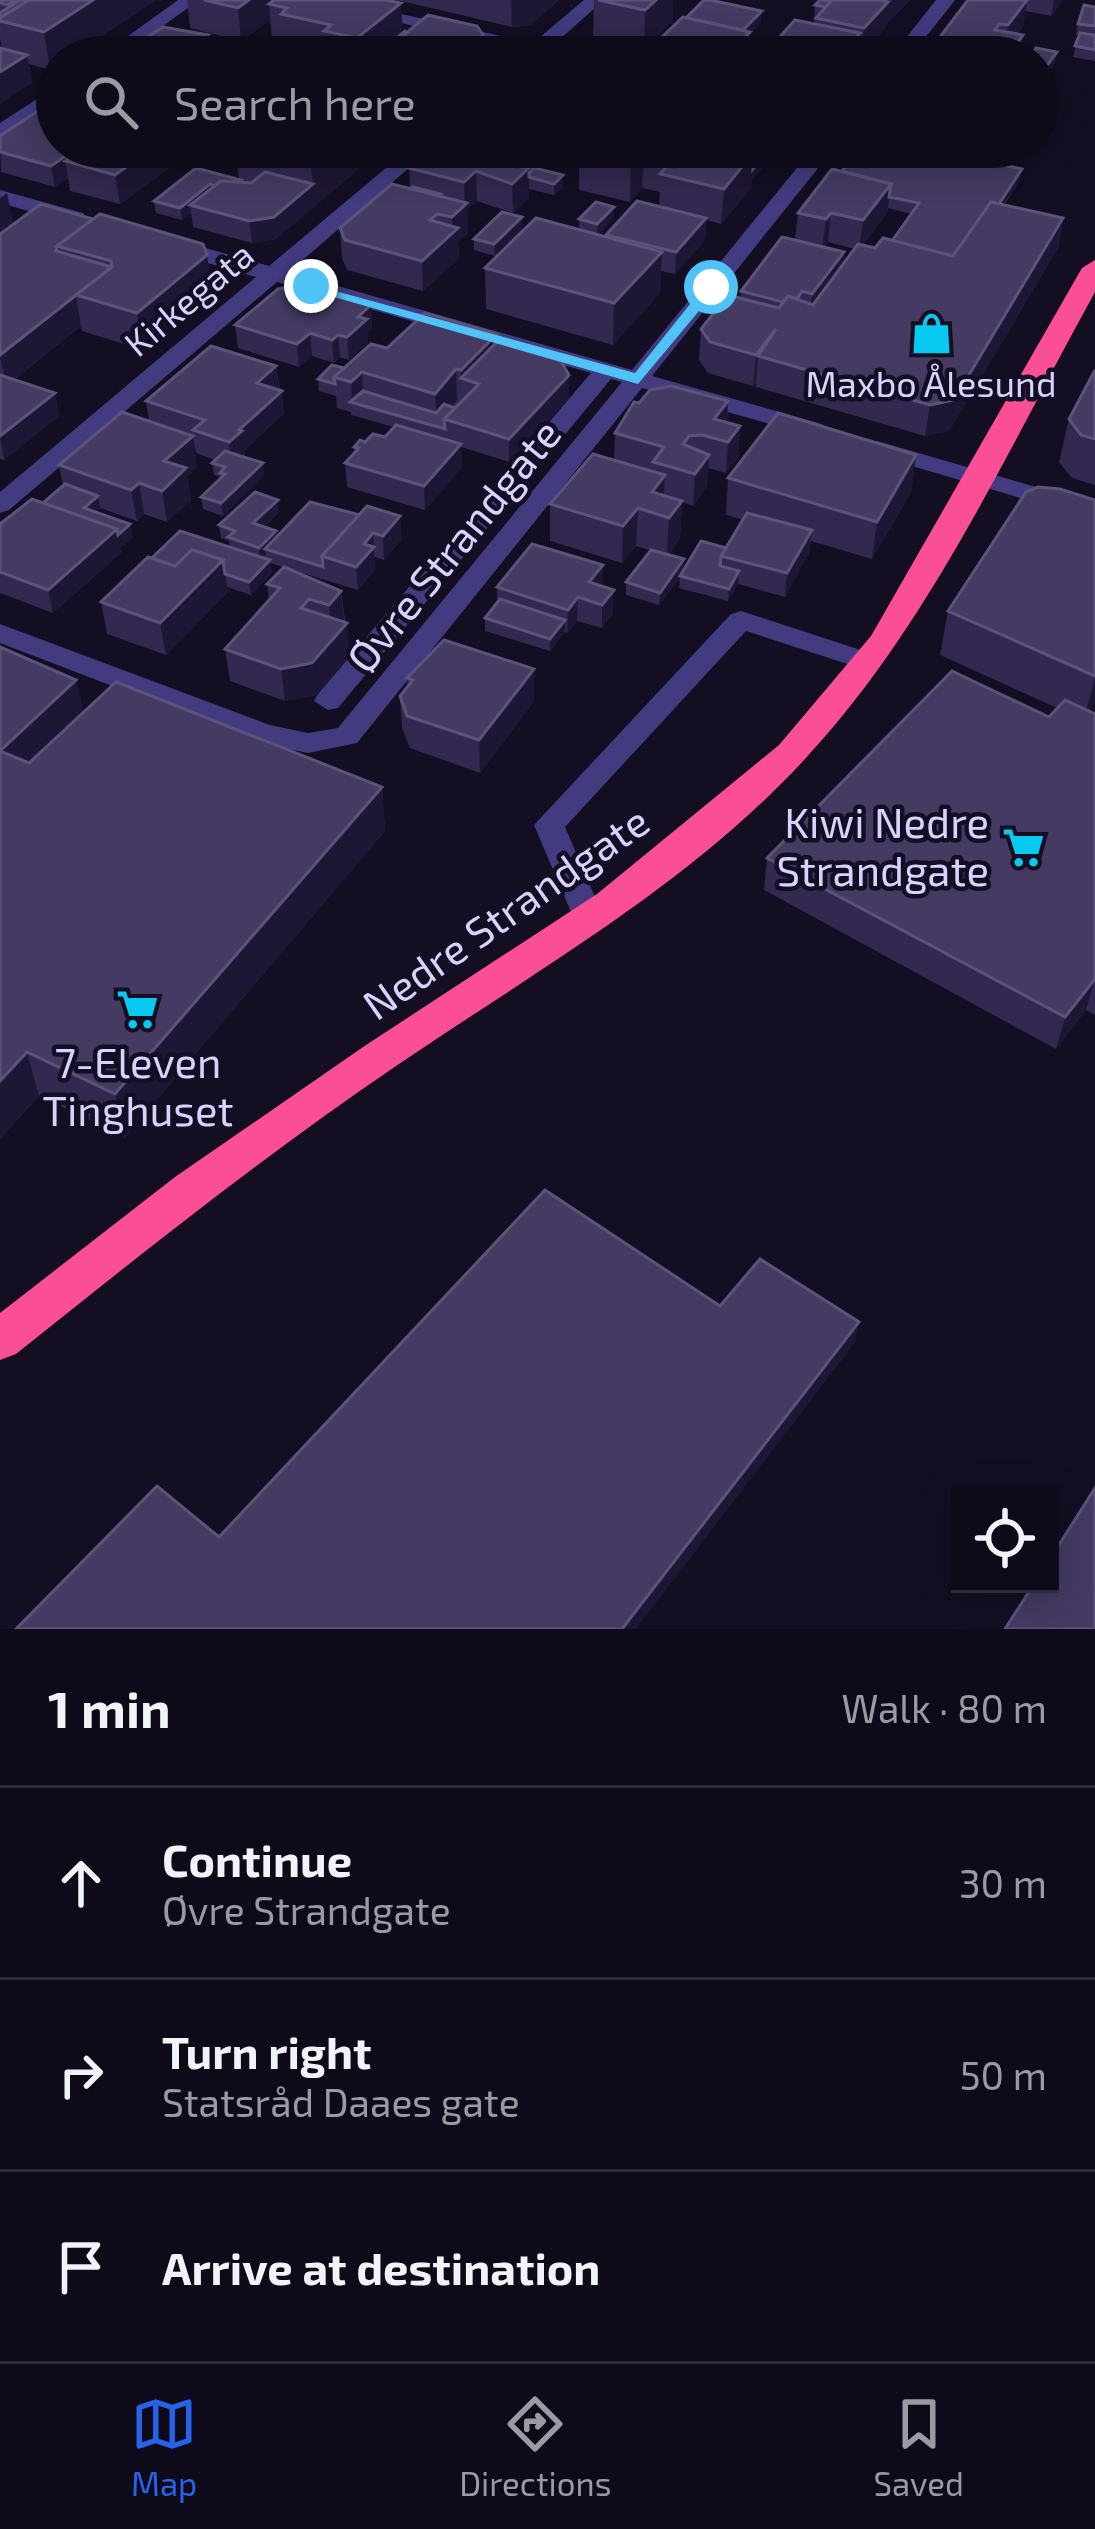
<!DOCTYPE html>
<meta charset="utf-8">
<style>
:root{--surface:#0e0a1a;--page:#1c1827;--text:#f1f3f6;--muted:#9b9aa2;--line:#2e2b39;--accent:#2563eb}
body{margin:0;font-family:"Exo 2",sans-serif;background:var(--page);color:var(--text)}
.controls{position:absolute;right:36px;bottom:36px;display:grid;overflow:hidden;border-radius:0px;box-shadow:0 6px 30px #0003}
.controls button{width:108px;height:108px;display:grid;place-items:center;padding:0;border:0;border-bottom:3px solid var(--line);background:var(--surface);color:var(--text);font:60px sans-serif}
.stop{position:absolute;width:36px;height:36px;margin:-27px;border:9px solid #4fc3f7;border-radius:50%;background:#fff}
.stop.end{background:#4fc3f7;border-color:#fff;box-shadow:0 3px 12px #0008}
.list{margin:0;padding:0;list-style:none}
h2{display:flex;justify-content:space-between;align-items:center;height:156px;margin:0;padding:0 48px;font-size:51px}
h2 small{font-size:39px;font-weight:400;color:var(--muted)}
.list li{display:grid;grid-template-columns:78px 1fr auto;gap:36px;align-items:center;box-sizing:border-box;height:192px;padding:0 48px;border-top:3px solid var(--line)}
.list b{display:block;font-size:45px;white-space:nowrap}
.list p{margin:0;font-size:39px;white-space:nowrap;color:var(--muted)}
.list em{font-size:39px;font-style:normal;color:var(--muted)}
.icon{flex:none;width:66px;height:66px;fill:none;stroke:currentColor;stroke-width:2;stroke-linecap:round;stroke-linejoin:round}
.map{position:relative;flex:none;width:1095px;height:1629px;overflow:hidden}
.search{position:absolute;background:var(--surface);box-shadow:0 6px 30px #0003;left:36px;right:36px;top:36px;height:132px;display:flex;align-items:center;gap:30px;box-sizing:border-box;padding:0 42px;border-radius:66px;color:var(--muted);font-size:45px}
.sheet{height:732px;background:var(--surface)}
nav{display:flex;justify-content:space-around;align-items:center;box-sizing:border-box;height:168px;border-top:3px solid var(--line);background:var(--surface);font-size:33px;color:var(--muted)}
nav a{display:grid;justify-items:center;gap:6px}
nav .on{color:var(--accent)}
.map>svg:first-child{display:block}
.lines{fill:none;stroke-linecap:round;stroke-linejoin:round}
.minor{fill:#423b80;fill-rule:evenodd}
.highway{fill:#fa4f94;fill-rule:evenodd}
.wall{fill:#33284f;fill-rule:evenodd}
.shaded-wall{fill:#1e1635}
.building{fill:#443a62;stroke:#5c527a;stroke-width:3}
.route{fill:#4fc3f7}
.labels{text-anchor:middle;stroke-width:9;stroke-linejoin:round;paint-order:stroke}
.far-street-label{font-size:36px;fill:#d9d1fe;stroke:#130e22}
.far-poi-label{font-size:36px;fill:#d9d1fe;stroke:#130e22}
.street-label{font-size:42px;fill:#d9d1fe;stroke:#130e22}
.poi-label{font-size:42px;fill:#d9d1fe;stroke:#130e22;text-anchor:end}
</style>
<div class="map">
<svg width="1095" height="1629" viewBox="0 0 1095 1629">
<rect width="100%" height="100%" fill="#130e22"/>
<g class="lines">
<g class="minor">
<polygon points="178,0 199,0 120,57 99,57"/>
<polygon points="305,0 338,0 533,43 584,0 604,0 551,47 577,57 519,57 522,52"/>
<polygon points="936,0 955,0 910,57 891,57"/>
<polygon points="57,86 57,101 0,138 0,123"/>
<polygon points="411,147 433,147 289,272 632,370 814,147 835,147 652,376 822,424 825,429 813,436 642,388 357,743 308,753 264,744 0,643 0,624 270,725 308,733 338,728 622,382 611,379 338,708 328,710 314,701 318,694 591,373 277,282 9,510 0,513 0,492 256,277 159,249 159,239 167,237 269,266"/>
<polygon points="0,190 83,213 86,218 75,224 0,203"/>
<polygon points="877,441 1095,504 1095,520 868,453 865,448"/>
<polygon points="741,611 879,656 883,662 869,671 746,631 565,827 604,918 599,926 577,926 534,825 731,614"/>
</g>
<path class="highway" d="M1095,260V292C1007,451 929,626 804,760C690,884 537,970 399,1064C266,1154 141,1254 16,1354L0,1360V1313L175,1177L366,1045L597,894L779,745L871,636L1082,268Z"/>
</g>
<g class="wall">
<polygon points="0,0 156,0 70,57 57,57 57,66 50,70 29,64 32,83 2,49 0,38"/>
<polygon points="187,0 386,0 403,33 483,35 484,57 396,57 390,55 389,47 377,57 326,57 284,46 283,39 272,37 270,20 241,41 190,28"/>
<polygon points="397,0 559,0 530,25 512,27"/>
<polygon points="594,0 673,0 673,21 644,48 593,37"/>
<polygon points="703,0 716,0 761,22 750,33 749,52 744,57 659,57 660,39"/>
<polygon points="820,0 910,0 885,26 885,29 861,55 858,55 858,57 766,57 767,51 814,24 815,5"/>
<polygon points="968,0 1063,0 1051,16 1025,11 1023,27 1018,34 1023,35 1019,57 929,57 930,50"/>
<polygon points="1095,7 1095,61 1073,57 1079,35 1076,35 1078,24"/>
<polygon points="1057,52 1055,63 1044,78 1038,77 1038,57"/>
<polygon points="0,136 57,147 194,147 186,153 170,149 172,166 120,204 70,191 68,178 55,187 1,172"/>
<polygon points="235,147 389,147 384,151 376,149 376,154 276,239 252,243 193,227 191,212 182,220 156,213 154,201 196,168 239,179"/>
<polygon points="433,147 784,147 774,160 769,159 752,180 752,187 721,224 706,220 705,240 675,274 661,271 660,293 613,345 486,309 485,268 579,230 579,219 613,218 598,235 606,237 606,235 659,207 660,192 642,188 630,202 579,190 579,150 561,168 523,158 515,165 500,161 500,163 529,168 529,173 563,175 563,187 554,195 529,189 529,198 513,213 477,201 468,209 468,233 458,242 459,258 423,291 347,270 342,258 340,228 410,188 409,168"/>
<path d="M1022,169L1020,180L1004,205L1063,218L1058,248L949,431L925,436L756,387V382L753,386L708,373L699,360L701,329L740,298L741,291L795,240L798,213L842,171ZM888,208L911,214L892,241L875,248L863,245L887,213ZM828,242L855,249L843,265L844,252L824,247Z"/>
<polygon points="522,217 522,229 495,256 474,250 474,239"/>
<polygon points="0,234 207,255 212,291 143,350 82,331 81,326 14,380 55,393 59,416 4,460 0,459"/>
<polygon points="371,305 372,327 368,332 368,342 349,360 340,357 334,363 312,356 299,367 238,348 235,325"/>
<polygon points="497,342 569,375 569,398 509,462 461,447 462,467 425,510 347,487 345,463 354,454 354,447 385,437 394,427 351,415 351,412 337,408 336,396 319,391 318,379 387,348"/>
<polygon points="276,366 284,413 245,450 245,454 242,457 263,463 264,476 223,516 203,509 201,497 221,477 214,475 212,463 215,460 196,453 193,438 197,467 187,477 191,500 167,522 144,514 137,521 100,508 96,512 133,537 120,548 121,553 53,613 0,593 0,524 43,503 63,486 59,465 149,421 146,401"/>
<polygon points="1095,370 1095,485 1072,478 1059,462 1069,419"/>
<polygon points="728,401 727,423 740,426 738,458 726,473 708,468 707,486 693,506 682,502 680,538 668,555 683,570 726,548 743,520 726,515 728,478 916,455 911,492 872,559 811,541 809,553 785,597 738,584 728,601 679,588 680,577 659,605 626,595 626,582 650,550 636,546 622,563 550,541 550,504 614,460 615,433 639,403"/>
<polygon points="1095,500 1095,700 1089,711 1095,714 1095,1015 1086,1010 1056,1049 764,890 767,858 1049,717 1057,708 940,655 948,611"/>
<polygon points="310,502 402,539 384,560 374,557 375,570 358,590 270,563 272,573 251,595 227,587 228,592 166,655 107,634 101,602 152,558 230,547 229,541 221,538 219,525 279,512 264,527 276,531 277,536"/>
<polygon points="267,584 341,591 350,655 316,695 285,701 230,681 225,649 269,600"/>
<polygon points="602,586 613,613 602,628 577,621 567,633 565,632 550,651 485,631 485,618 497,603 497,587"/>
<polygon points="0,647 76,680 83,712 382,787 385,831 125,1137 39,1096 0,1139"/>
<polygon points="534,669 534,701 480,773 410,748 402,728 400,696 407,687 407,678"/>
</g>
<g class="shaded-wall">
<polygon points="93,0 156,0 70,57 57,57 57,66 50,70 44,32"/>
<polygon points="249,0 284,0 269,4 270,20 241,41 238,8"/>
<polygon points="511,0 559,0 530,25 512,27"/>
<polygon points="656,0 673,0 673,21 644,48 645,10"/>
<polygon points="893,0 910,0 885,26 885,29 861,55 864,28 888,2"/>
<polygon points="1027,0 1023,27 1004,53 1008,25"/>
<polygon points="1054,0 1063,0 1051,16"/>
<polygon points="401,3 403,36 389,44 389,47 377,57 358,57 357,38"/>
<polygon points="762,11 761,22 750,33 749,52 744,57 727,57 739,33"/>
<polygon points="860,33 858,57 839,57"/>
<polygon points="208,35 211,56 209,57 180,57"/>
<polygon points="483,35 484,57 456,57"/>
<polygon points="1023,35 1019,57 1007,57"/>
<polygon points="1057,52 1055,63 1044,78 1046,67"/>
<polygon points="27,55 32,83 0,104 0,72"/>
<polygon points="69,147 88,147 65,161 68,178 55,187 51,166"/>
<polygon points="154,147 169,147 172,166 120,204 115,175"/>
<polygon points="334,147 375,147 376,154 276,239 252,243 249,221 313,184 311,166"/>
<polygon points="515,147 523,147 523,158 515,165"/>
<polygon points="561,147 581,147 561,168"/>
<polygon points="775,147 784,147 774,160"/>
<polygon points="644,148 642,188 630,202 631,161"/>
<polygon points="770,148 769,159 752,180 752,187 721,224 724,189 754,152"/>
<polygon points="499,150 500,179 488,161"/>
<polygon points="529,168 529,198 513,213 512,184"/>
<polygon points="1022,169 1020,180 949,286 951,274"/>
<polygon points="476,171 477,201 468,209 468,233 458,242 459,258 423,291 422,261 453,233 452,217 465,206 464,182"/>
<polygon points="563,175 563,187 554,195 554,184"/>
<polygon points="210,184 212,196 190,205 191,212 182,220 180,208"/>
<polygon points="891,184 887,213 859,250 863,220"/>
<polygon points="7,193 13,222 0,232 0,198"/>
<polygon points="614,207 613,218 597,235 597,224"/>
<polygon points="831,213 828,242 822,249 826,219"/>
<polygon points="522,217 522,229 495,256 494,244"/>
<polygon points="706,218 705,240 675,274 676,252"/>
<polygon points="1063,218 1058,248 949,431 925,436 930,405"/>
<polygon points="662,252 660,293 613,345 614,303"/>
<polygon points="844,252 842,274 810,316 812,294"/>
<polygon points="207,255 212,291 143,350 137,313"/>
<polygon points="76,295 81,326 6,386 0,355"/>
<polygon points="371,305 372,327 368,332 368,342 349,360 347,337 358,317"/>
<polygon points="776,329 758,356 756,381 753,386 756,355"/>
<polygon points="310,333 312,356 299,367 297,344"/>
<polygon points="497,334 498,365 461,378 461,370"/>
<polygon points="338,335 340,357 334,363 332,340"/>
<polygon points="276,366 279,389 257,383"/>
<polygon points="456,369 457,400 437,425 435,394"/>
<polygon points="362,372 364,403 352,403 351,382"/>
<polygon points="569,375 569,398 509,462 509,439"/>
<polygon points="282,391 284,413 245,450 245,454 232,466 229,442 239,430"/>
<polygon points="55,393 59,416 4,460 0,436"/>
<polygon points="728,401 726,433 714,419"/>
<polygon points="740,426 738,458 726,473 728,442"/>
<polygon points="193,436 197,467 187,477 191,500 167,522 162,491 164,461"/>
<polygon points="461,444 462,467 425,510 424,486"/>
<polygon points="709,455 707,486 693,506 695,474"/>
<polygon points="916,455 911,492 872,559 877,522"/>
<polygon points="263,463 264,476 223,516 221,503"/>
<polygon points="665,475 663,512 652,492"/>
<polygon points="139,483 144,514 137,521 131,490"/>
<polygon points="98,496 100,508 86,520 84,508"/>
<polygon points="278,500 279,512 255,535 253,523"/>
<polygon points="682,501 680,538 667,555 669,518"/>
<polygon points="638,508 636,546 622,563 623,526"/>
<polygon points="400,516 402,539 384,560 383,536"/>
<polygon points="130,524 133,537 120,548 121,553 53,613 48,590 117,529"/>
<polygon points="812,530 809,553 785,597 787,573"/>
<polygon points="276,531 278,543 265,549 266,555 260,561 259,548"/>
<polygon points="373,533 375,570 358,590 356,567 364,544"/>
<polygon points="684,559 683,572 659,605 660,593"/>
<polygon points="223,560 228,592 166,655 160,623"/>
<polygon points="270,560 272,573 251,595 249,582"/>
<polygon points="603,565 602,589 589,582"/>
<polygon points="739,571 738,584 728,601 729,589"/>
<polygon points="614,590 613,613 602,628 602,605"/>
<polygon points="341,591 344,622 332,637 329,605"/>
<polygon points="578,597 577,621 567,633 568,610"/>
<polygon points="565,620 565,632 550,651 550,639"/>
<polygon points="347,623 350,655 316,695 285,701 281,669"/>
<polygon points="534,669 534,701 480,773 479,740"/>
<polygon points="1095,677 1095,700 1084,720"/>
<polygon points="76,680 83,712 0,791 0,751"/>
<polygon points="382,787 385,831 125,1137 115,1094"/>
<polygon points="1095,979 1086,1010 1056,1049 1065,1017"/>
<polygon points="27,1052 39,1096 0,1139 0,1081"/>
<polygon points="859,1322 854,1344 636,1629 622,1629"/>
</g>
<g class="building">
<polygon points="0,0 15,0 8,5 0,3"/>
<polygon points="20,0 29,0 0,18 0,13"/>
<polygon points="29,0 93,0 44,32 0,21 0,18"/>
<polygon points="204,0 249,0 238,8"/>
<polygon points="274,0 386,0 401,3 357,38 324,31 331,25 281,14 287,8 269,4"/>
<polygon points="598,0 656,0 645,10"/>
<polygon points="704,0 710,0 762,11 743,30 686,18"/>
<polygon points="820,0 832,0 826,7 815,5"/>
<polygon points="832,0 880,0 888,2 864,28 816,18"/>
<polygon points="968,0 1027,0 1008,25 999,24 995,30 1023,35 1007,57 979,52 975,57 964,57 930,50"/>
<polygon points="1084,5 1095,7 1095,26 1078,24"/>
<polygon points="428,15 477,26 483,35 456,57 396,56 415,41 401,37"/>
<polygon points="683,17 750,32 727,54 660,39"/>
<polygon points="795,20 860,33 839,57 775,57 779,54 767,51"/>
<polygon points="163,27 208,35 180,57 117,57"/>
<polygon points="405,31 407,32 401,37 401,46 389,44"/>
<polygon points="1080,33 1095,35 1095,50 1075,46"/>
<polygon points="0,48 27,55 0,72"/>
<polygon points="1036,48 1057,52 1046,67 1038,66 1038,57 1030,57"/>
<polygon points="566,53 584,57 546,57 547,56"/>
<polygon points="50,103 57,105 57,147 78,147 51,166 0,152 0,136"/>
<polygon points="85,147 154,147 115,175 65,161"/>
<polygon points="239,147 334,147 311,166"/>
<polygon points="433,147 489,147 499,150 488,161 529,168 512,184 476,171 464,182 409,168"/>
<polygon points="582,147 654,147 651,150 644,148 631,161 579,149"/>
<polygon points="658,147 681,152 685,147 732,147 754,152 724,189 660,174 673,160 651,155"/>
<polygon points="732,147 766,147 770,148 753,169 754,152"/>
<polygon points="861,147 922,147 1022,169 999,204 991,202 953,256 892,241 919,203 889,197 891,184 842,171"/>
<polygon points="196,168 241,180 238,182 221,181 215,186 210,184 180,208 154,201"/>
<polygon points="534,168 563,175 554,184 529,177 529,173"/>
<polygon points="832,169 891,184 863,220 831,213 826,219 798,213"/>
<polygon points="265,172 313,184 274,217 249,221 190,205 221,181 251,183"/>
<polygon points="392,184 467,203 452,217 437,214 430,220 458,228 422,261 345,240 340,228"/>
<polygon points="413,187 441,194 439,196 411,188"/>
<polygon points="637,201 706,218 676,252 606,235"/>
<polygon points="596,202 614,207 597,224 579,219"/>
<polygon points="991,202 1063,218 954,400 930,405 758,356 776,329 756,355 710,342 701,329 728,295 779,308 788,296 813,305 858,244 875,248 883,238 953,256"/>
<polygon points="41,204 93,219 57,246 56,251 112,267 0,355 0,234"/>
<polygon points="502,212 522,217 494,244 474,239"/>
<polygon points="100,214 203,244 207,255 137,313 76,295 112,267 111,261 57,246"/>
<polygon points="536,218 662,252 614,303 485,268"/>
<polygon points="782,237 844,252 812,294 802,291 797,299 788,296 783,302 741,291"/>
<polygon points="302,285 371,305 358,317 367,319 347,337 338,335 332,340 310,333 297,344 235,325 278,289"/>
<polygon points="425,313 497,334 461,370 456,369 435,394 362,372 351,382 334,377 371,344 387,348"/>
<polygon points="497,342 561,361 569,375 509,439 444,419 479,384 461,378"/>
<polygon points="211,346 276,366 257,383 282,391 239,430 242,431 229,442 193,430 205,420 146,401"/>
<polygon points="332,365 344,368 334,377 335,384 318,379"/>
<polygon points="1095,370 1095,439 1081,435 1069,419"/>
<polygon points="0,375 55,393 0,436"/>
<polygon points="671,386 728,401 714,419 740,426 728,442 702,435 689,436 683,444 709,455 695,474 653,462 664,447 615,433 634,402 639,403 650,390"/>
<polygon points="363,391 436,413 444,404 455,408 444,419 445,429 350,402"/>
<polygon points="122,412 193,436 164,461 186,468 162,491 139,483 131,490 59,465"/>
<polygon points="778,413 916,455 877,522 728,478"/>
<polygon points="396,425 461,444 424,486 345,463 359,448 354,447 360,440 365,442 373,434 385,437"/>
<polygon points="225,451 263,463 221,503 201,497 225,474 220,473 225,467 212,463"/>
<polygon points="593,454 665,475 652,492 682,501 669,518 638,508 623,526 550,504"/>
<polygon points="65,484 98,496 84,508 130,524 118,535 117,529 43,503"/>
<polygon points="1038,487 1060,489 1095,500 1095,676 948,611 1026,492"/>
<polygon points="255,492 278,500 253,523 276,531 259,548 228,537 235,531 219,525"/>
<polygon points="32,499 117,529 48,590 0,572 0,524"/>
<polygon points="310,502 360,515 322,556 323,567 265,549"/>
<polygon points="367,506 400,516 383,536 373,533 364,544 374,547 356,567 322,556"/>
<polygon points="747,513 812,530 787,573 721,556"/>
<polygon points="180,531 270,560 249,582 225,574 223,560 192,550 175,566 152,558"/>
<polygon points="701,541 726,548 721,556 720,566 739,571 729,589 680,576"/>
<polygon points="532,544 603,565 589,582 614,590 602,605 578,597 568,610 497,587"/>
<polygon points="192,550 223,560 160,623 101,602 148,557 175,566"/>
<polygon points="651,550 684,559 660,593 626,582"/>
<polygon points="284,567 341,591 329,605 309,599 301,608 347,623 312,663 281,669 225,649 280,588 267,584"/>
<polygon points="500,599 565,620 550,639 485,618"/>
<polygon points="444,640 534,669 479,740 407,716 400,696 413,680 407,678"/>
<polygon points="0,647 76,680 0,751"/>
<polygon points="952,671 1049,717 1065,700 1095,714 1095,979 1065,1017 767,858"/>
<polygon points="116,682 382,787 115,1094 27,1052 0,1081 0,751 29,763"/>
<polygon points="545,1190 720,1306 760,1259 859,1322 622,1629 16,1629 157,1486 219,1537"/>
<polygon points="1095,1488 1095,1629 1005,1629 1034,1584 1050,1584 1050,1559"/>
</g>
<polygon class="route" points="306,283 635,373 706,284 719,287 638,384 306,289"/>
<defs>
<symbol id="shop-bare" viewBox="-9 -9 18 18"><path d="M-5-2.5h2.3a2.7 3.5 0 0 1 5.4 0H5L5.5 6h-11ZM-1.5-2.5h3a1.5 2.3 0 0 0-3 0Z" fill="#07caf3" stroke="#130e22" stroke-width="2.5" paint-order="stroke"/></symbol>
<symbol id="supermarket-bare" viewBox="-9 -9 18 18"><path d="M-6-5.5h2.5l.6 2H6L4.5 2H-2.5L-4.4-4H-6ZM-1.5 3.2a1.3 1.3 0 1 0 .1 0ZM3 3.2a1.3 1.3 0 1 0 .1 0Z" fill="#07caf3" stroke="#130e22" stroke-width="2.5" paint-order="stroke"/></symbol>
</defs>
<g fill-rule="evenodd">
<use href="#shop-bare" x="902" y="304" width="59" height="59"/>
<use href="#supermarket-bare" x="994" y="818" width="59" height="59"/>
<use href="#supermarket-bare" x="108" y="980" width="59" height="59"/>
</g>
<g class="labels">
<g class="far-street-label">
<text transform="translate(189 299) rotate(-40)" y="13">Kirkegata</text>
</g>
<g class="far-poi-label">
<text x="931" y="397">Maxbo Ålesund</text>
</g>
<g class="street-label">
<text transform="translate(454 546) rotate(-51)" y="15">Øvre Strandgate</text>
<text transform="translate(506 913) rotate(-35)" y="15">Nedre Strandgate</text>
</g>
<g class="poi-label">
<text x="989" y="838">Kiwi Nedre<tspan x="989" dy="48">Strandgate</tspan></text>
<text x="138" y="1078" text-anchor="middle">7-Eleven<tspan x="138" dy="48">Tinghuset</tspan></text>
</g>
</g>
</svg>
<div class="controls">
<button><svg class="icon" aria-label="locate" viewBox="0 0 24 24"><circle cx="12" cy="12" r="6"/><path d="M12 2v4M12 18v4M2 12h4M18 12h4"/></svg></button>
</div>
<div class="stop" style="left:711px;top:287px"></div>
<div class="stop end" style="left:311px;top:286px"></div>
<div class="search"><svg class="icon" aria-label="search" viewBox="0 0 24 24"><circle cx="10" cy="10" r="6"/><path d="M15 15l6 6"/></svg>Search here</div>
</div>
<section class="sheet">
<h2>1 min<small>Walk · 80 m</small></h2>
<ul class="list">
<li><svg class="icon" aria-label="ahead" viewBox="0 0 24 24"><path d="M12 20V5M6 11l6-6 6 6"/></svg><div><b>Continue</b><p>Øvre Strandgate</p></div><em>30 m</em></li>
<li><svg class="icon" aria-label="right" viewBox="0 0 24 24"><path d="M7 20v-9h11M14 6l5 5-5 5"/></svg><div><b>Turn right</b><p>Statsråd Daaes gate</p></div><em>50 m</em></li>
<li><svg class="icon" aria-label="arrive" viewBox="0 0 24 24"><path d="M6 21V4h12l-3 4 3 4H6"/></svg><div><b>Arrive at destination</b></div></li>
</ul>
</section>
<nav>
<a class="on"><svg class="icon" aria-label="map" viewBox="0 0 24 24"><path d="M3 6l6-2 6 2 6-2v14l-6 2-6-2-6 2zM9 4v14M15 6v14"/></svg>Map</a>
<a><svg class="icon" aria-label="directions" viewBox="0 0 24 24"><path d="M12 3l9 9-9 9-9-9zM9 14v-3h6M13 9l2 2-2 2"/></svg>Directions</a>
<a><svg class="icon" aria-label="saved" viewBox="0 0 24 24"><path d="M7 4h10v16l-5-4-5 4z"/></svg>Saved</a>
</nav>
